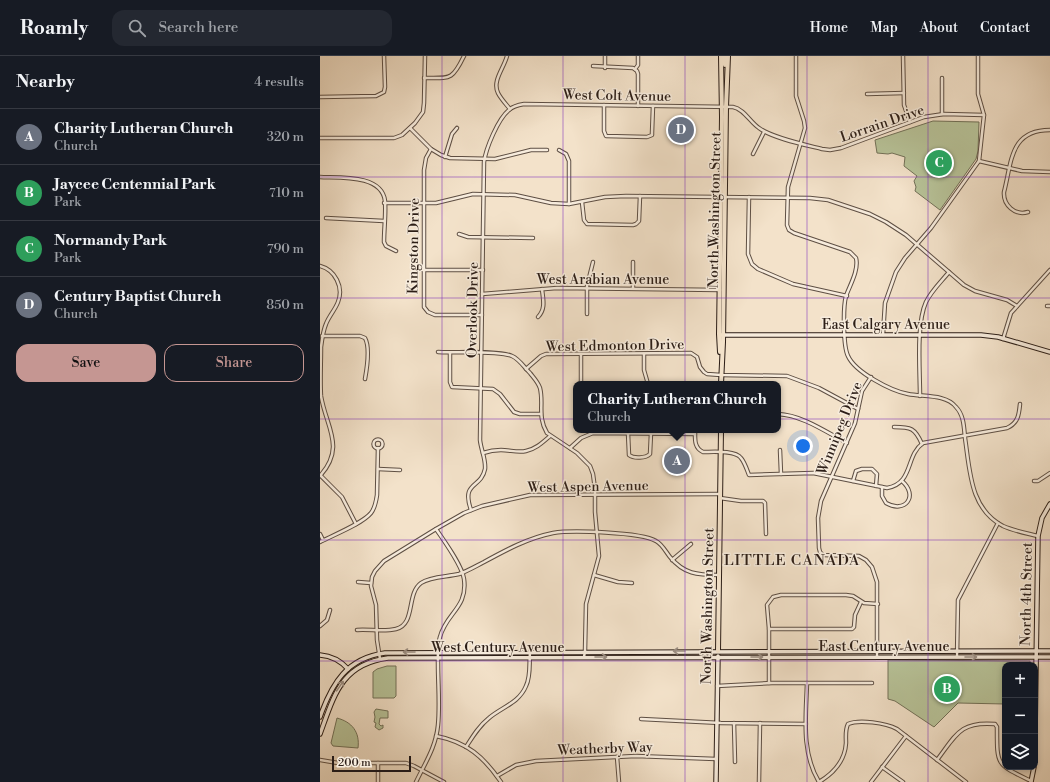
<!DOCTYPE html>
<meta charset="utf-8">
<style>
:root{--surface:#171b24;--page:#242831;--text:#f1f3f6;--muted:#9ea1a6;--line:#363941;--accent:#c59692}
body{margin:0;font-family:"Libre Bodoni",serif;background:var(--page);color:var(--text)}
.controls{position:absolute;right:12px;bottom:12px;display:grid;overflow:hidden;border-radius:8px;box-shadow:0 2px 6px #0003}
.controls button{width:36px;height:36px;display:grid;place-items:center;padding:0;border:0;border-bottom:1px solid var(--line);background:var(--surface);color:var(--text);font:20px sans-serif}
.scale{position:absolute;left:12px;bottom:10px;width:79px;box-sizing:border-box;padding-left:4px;border:2px solid #2c1e17;border-top:0;font-size:11px;line-height:14px;white-space:nowrap;color:#2c1e17;-webkit-text-stroke:3px #f7ecdd;paint-order:stroke}
.you{position:absolute;left:483px;top:390px;width:14px;height:14px;margin:-10px;border:3px solid #fff;border-radius:50%;background:#1a73e8;box-shadow:0 0 0 6px #1a73e833}
.badge{display:grid;place-items:center;width:26px;height:26px;border-radius:50%;background:var(--accent);color:#fff;font-size:13px;font-weight:700}
.pin{position:absolute;translate:-50% -50%;border:2px solid #fff;box-shadow:0 1px 4px #0006}
.popup{position:absolute;left:253px;top:325px;width:208px;height:52px;box-sizing:border-box;display:grid;place-content:center;border-radius:8px;background:var(--surface);filter:drop-shadow(0 1px 3px #0005);font-size:13px;white-space:nowrap;color:var(--muted)}
.popup b{font-size:15px;color:var(--text)}
.popup::after{content:'';position:absolute;left:50%;top:100%;margin-left:-8px;border:8px solid transparent;border-top-color:var(--surface)}
.list{margin:0;padding:0;list-style:none}
h2{display:flex;justify-content:space-between;align-items:center;height:52px;margin:0;padding:0 16px;font-size:17px}
h2 small{font-size:13px;font-weight:400;color:var(--muted)}
.list li{display:grid;grid-template-columns:26px 1fr auto;gap:12px;align-items:center;box-sizing:border-box;height:56px;padding:0 16px;border-top:1px solid var(--line)}
.list b{display:block;font-size:15px;white-space:nowrap}
.list p{margin:0;font-size:13px;white-space:nowrap;color:var(--muted)}
.list em{font-size:13px;font-style:normal;color:var(--muted)}
.actions{display:flex;gap:8px;padding:12px 16px}
.actions a{flex:1;padding:9px 0;border:1px solid var(--accent);border-radius:12px;text-align:center;font-size:14px;color:var(--accent)}
.actions .main{background:var(--accent);color:#111}
.icon{flex:none;width:22px;height:22px;fill:none;stroke:currentColor;stroke-width:2;stroke-linecap:round;stroke-linejoin:round}
.map{position:relative;flex:none;width:730px;height:726px;overflow:hidden}
header{display:flex;align-items:center;gap:24px;box-sizing:border-box;height:56px;padding:0 20px;background:var(--surface);border-bottom:1px solid var(--line)}
header strong{font-size:19px}
nav{display:flex;gap:22px;margin-inline-start:auto;font-size:14px}
.search{width:280px;height:36px;background:var(--page);display:flex;align-items:center;gap:10px;box-sizing:border-box;padding:0 14px;border-radius:12px;color:var(--muted);font-size:15px}
main{display:flex}
aside{flex:1;background:var(--surface)}
.map>svg:first-child{display:block}
.park{fill:#b8c49a;stroke:#727158}
.lines{fill:none;stroke-linecap:round;stroke-linejoin:round}
.street-casing{stroke:#5e4f44;stroke-width:4.5}
.secondary-casing{stroke:#2c1e17;stroke-width:5.5}
.primary-casing{stroke:#2c1e17;stroke-width:6}
.street{stroke:#f7ecdd;stroke-width:2.5}
.secondary{stroke:#f7ecdd;stroke-width:3.5}
.primary{stroke:#f3e2ca;stroke-width:4}
.oneway{stroke:#9c8f84}
.grid{fill:none;stroke:#7b2cbf;stroke-width:1;stroke-opacity:0.55}
.labels{text-anchor:middle;stroke-width:3;stroke-linejoin:round;paint-order:stroke}
.street-label{font-size:14px;fill:#2c1e17;stroke:#f7ecdd}
.neighbourhood-label{font-size:15px;letter-spacing:1px;fill:#2c1e17;stroke:#f7ecdd}
</style>
<header>
<strong>Roamly</strong>
<div class="search"><svg class="icon" aria-label="search" viewBox="0 0 24 24"><circle cx="10" cy="10" r="6"/><path d="M15 15l6 6"/></svg>Search here</div>
<nav><a>Home</a><a>Map</a><a>About</a><a>Contact</a></nav>
</header>
<main>
<aside>
<h2>Nearby<small>4 results</small></h2>
<ul class="list">
<li><span class="badge" style="background:#6b7280">A</span><div><b>Charity Lutheran Church</b><p>Church</p></div><em>320 m</em></li>
<li><span class="badge" style="background:#2e9e5b">B</span><div><b>Jaycee Centennial Park</b><p>Park</p></div><em>710 m</em></li>
<li><span class="badge" style="background:#2e9e5b">C</span><div><b>Normandy Park</b><p>Park</p></div><em>790 m</em></li>
<li><span class="badge" style="background:#6b7280">D</span><div><b>Century Baptist Church</b><p>Church</p></div><em>850 m</em></li>
</ul>
<div class="actions"><a class="main">Save</a><a>Share</a></div>
</aside>
<div class="map">
<svg width="730" height="726" viewBox="0 0 730 726">
<rect width="100%" height="100%" fill="#f3e2ca"/>
<filter id="stains"><feTurbulence type="fractalNoise" baseFrequency=".005" numOctaves="4"/><feColorMatrix values="0 0 0 0 .2 0 0 0 0 .09 0 0 0 0 .02 0 0 0 .5 -.17"/></filter>
<radialGradient id="worn" r=".72"><stop offset=".6" stop-color="#630" stop-opacity="0"/><stop offset="1" stop-color="#630" stop-opacity=".3"/></radialGradient>
<g class="park">
<polygon points="613,65 659,66 658,95 656,103 620,154 595,135 596,131 594,125 597,120 584,110 585,101 572,97 568,98 557,97 555,84"/>
<polygon points="568,604 710,605 710,609 685,609 685,648 638,647 614,671 575,645 568,643"/>
<polygon points="67,610 76,610 76,640 74,642 53,642 53,616 57,613"/>
<polygon points="56,653 68,655 68,662 60,662 59,668 61,670 63,669 63,672 59,674 55,671 56,667 54,666 55,661 54,656"/>
<path d="M17,662C32,666 40,676 38,692L13,690L11,687Z"/>
</g>
<g class="lines">
<defs>
<g id="street">
<path d="M187,0C184,12 172,25 178,37C181,43 186,48 190,53"/>
<polyline points="285,0 285,12"/>
<path d="M476,0V40L484,65L485,72L468,131L467,169L469,174L474,177L530,196L536,202C539,214 530,229 526,240C523,251 523,290 528,300C535,316 571,335 588,338C603,341 626,338 636,351C644,359 644,372 645,382C650,415 650,453 683,470C694,475 706,477 718,480"/>
<polyline points="583,0 584,49 590,66"/>
<polyline points="273,10 313,12 317,15 318,18 318,50"/>
<polyline points="315,13 318,9 318,0"/>
<path d="M104,22C130,22 132,25 144,0"/>
<polyline points="622,22 622,58"/>
<polyline points="547,38 584,37"/>
<polyline points="0,41 56,40 64,36 65,31 64,0"/>
<polyline points="284,49 284,75 286,80 327,81 332,79 332,77 333,50"/>
<polyline points="90,72 111,93 121,99 130,102 175,103 211,94 227,94"/>
<polyline points="0,82 74,82 82,79 95,67 103,56 104,47 105,0"/>
<polyline points="111,93 106,102 104,114 104,251 108,256 115,259 162,259"/>
<polyline points="239,94 246,98 249,105 249,148"/>
<polyline points="433,98 444,76"/>
<polyline points="125,101 132,78 137,72"/>
<polyline points="659,105 702,115 730,116"/>
<path d="M0,121C19,122 62,118 65,145C66,158 64,173 64,186L66,190L76,195"/>
<polyline points="429,141 428,198 432,208 438,213 473,228 527,240"/>
<polyline points="262,146 264,164 267,168 313,169 316,168 319,165 320,140"/>
<polyline points="64,147 116,147 153,138 195,139 231,147 249,148 285,141 306,140 490,142 508,144 550,158 566,166 586,179 644,229 655,235 687,244 697,250"/>
<path d="M708,156C695,160 683,149 684,136C692,105 690,74 730,74"/>
<polyline points="6,162 64,165"/>
<polyline points="139,178 148,181 213,182"/>
<path d="M0,210C15,214 24,231 18,246C15,254 9,260 6,268C3,275 2,283 1,291C1,307 0,325 1,340C6,371 26,391 0,420"/>
<polyline points="103,214 163,214"/>
<polyline points="313,232 313,206"/>
<polyline points="162,238 237,232 400,234"/>
<polyline points="727,250 730,250"/>
<polyline points="267,258 267,230 273,206"/>
<path d="M218,261C226,253 223,243 222,233"/>
<polyline points="563,279 565,247 576,216 585,202 611,172 659,105 664,59 658,38 658,0"/>
<path d="M2,280H40L45,282C50,291 47,312 45,323"/>
<polyline points="683,283 691,257 730,214"/>
<path d="M118,296C134,297 179,294 192,300C199,303 204,311 210,317C214,322 218,326 220,332C224,348 217,360 227,377L257,397L270,410L273,418L275,433V456L279,500L266,548L265,595L264,601"/>
<polyline points="130,297 130,326 132,331 173,333 180,338 194,356 200,358 221,358"/>
<polyline points="324,298 324,314 328,328"/>
<polyline points="261,299 261,328"/>
<polyline points="206,313 221,300 226,298 371,297 377,301 380,311 384,316 387,318 401,319 467,320 499,332 538,353"/>
<polyline points="551,321 542,335 535,367 501,445 498,462 499,492 500,496 503,499 539,500 546,504 552,511 557,526 557,601"/>
<path d="M600,340C600,314 596,268 606,246C612,234 621,226 629,216"/>
<path d="M458,358C482,359 506,376 527,387"/>
<path d="M574,371C591,371 595,372 602,388"/>
<path d="M375,374C375,383 374,392 383,396C393,396 415,394 421,402C425,407 427,414 429,419L493,417L567,432C594,427 585,400 603,387L687,372C698,367 699,359 700,348"/>
<path d="M308,377L309,399C314,403 326,402 330,398L331,377"/>
<circle cx="58" cy="388" r="4.5"/>
<polyline points="250,392 261,382 273,377 375,378"/>
<polyline points="460,394 461,418"/>
<path d="M163,397C169,395 175,394 181,394C190,394 198,397 206,395C216,393 223,386 230,380"/>
<polyline points="58,413 80,414"/>
<polyline points="0,419 22,441 36,468"/>
<polyline points="533,425 536,415 542,413 552,413 557,418 556,430"/>
<polyline points="714,425 718,425 730,417"/>
<path d="M562,431V440L566,447C585,458 599,440 582,425"/>
<polyline points="400,442 421,445 443,445 445,447 446,478"/>
<path d="M151,454C141,425 161,433 165,413C166,403 161,394 160,384L164,106C166,92 178,63 189,54C193,50 198,49 204,48L413,51C424,53 430,66 439,72C452,82 486,89 502,93L510,94L521,92L604,61L624,58L664,59"/>
<polyline points="0,478 3,484"/>
<path d="M0,486C13,479 42,468 51,457C55,452 56,446 57,439L58,392"/>
<polyline points="352,504 371,488"/>
<polyline points="274,519 298,526 312,527"/>
<polyline points="38,526 51,527"/>
<polyline points="0,570 7,564 10,554"/>
<polyline points="449,573 532,573 534,571 535,559 541,546"/>
<path d="M37,574C49,573 64,576 76,573C96,568 86,538 101,527C111,520 127,521 139,518C148,515 156,510 164,506C186,494 208,482 233,477C251,474 321,476 336,485C342,488 346,496 350,501C364,518 377,519 399,519"/>
<polyline points="637,601 638,544 678,467"/>
<polyline points="60,603 57,584 56,549 51,530 52,521 55,515 64,505 116,473 144,457 162,450 210,439 399,438"/>
<polyline points="449,627 449,573 447,549 453,541 461,539 526,539 533,540 544,547 558,548"/>
<path d="M487,627C486,661 481,696 499,726"/>
<polyline points="397,630 452,627 552,627"/>
<polyline points="321,663 401,667 486,668"/>
<polyline points="414,667 415,706"/>
<path d="M116,680C147,686 164,701 181,726"/>
<path d="M146,691C153,680 159,670 169,662C182,651 199,647 206,630C211,620 209,608 210,596"/>
<polyline points="297,701 299,726"/>
<polyline points="0,704 18,707 86,707 94,710 124,726"/>
<path d="M617,704C636,679 640,665 675,668L677,671C677,710 676,708 711,725"/>
<polyline points="58,707 58,726"/>
<polyline points="562,711 583,726"/>
<polyline points="177,720 196,709 216,705 316,700 396,703"/>
<path d="M96,726C105,707 116,691 118,669C120,649 118,628 118,608C118,599 117,590 120,581C126,557 148,552 144,523C142,509 124,485 116,473"/>
<polyline points="439,726 440,667"/>
<path d="M499,726C514,717 525,705 526,687C526,681 525,674 528,668C539,663 566,667 577,673L646,726"/>
<polyline points="551,726 586,680"/>
</g>
<g id="secondary">
<polyline points="401,279 661,279 678,281 730,296"/>
<path d="M0,599C12,600 20,604 28,613"/>
<path d="M0,661C12,627 27,602 65,597L730,595"/>
<path d="M0,678C14,640 21,608 68,602L730,601"/>
<polyline points="715,679 718,480 722,462 730,448"/>
<polyline points="396,726 398,600"/>
<polyline points="711,726 714,711"/>
</g>
<g id="primary">
<polyline points="405,0 405,9"/>
<polyline points="400,296 399,278 402,61 401,0"/>
<polyline points="401,328 403,286 406,51 408,0"/>
<polyline points="398,595 401,374"/>
</g>
</defs>
<use href="#street" class="street-casing"/>
<use href="#secondary" class="secondary-casing"/>
<use href="#primary" class="primary-casing"/>
<use href="#street" class="street"/>
<use href="#secondary" class="secondary"/>
<use href="#primary" class="primary"/>
</g>
<defs><path id="oneway-shaft" d="M-6 0H5M1.5-3L5.5 0L1.5 3" fill="none" stroke-width="1.6" stroke-linecap="round" stroke-linejoin="round"/></defs>
<g class="oneway">
<use href="#oneway-shaft" transform="translate(359 595) rotate(180)"/>
<use href="#oneway-shaft" transform="translate(89 596) rotate(180)"/>
<use href="#oneway-shaft" transform="translate(281 601)"/>
<use href="#oneway-shaft" transform="translate(437 601)"/>
<use href="#oneway-shaft" transform="translate(651 601)"/>
<use href="#oneway-shaft" transform="translate(20 630) rotate(-55)"/>
</g>
<path class="grid" d="M122,0V726M243,0V726M365,0V726M487,0V726M608,0V726M0,121H730M0,242H730M0,363H730M0,484H730M0,605H730"/>
<g class="labels">
<g class="street-label">
<text transform="translate(297 39) rotate(1)" y="5">West Colt Avenue</text>
<text transform="translate(562 67) rotate(-19)" y="5">Lorrain Drive</text>
<text transform="translate(394 154) rotate(-89)" y="5">North Washington Street</text>
<text transform="translate(93 190) rotate(-89)" y="5">Kingston Drive</text>
<text x="283" y="228">West Arabian Avenue</text>
<text transform="translate(152 254) rotate(-89)" y="5">Overlook Drive</text>
<text x="566" y="273">East Calgary Avenue</text>
<text transform="translate(295 289) rotate(-1)" y="5">West Edmonton Drive</text>
<text transform="translate(519 372) rotate(-68)" y="5">Winnipeg Drive</text>
<text transform="translate(268 430) rotate(-1)" y="5">West Aspen Avenue</text>
<text transform="translate(706 538) rotate(-89)" y="5">North 4th Street</text>
<text transform="translate(387 550) rotate(-89)" y="5">North Washington Street</text>
<text x="564" y="595">East Century Avenue</text>
<text x="178" y="596">West Century Avenue</text>
<text transform="translate(285 692) rotate(-2)" y="5">Weatherby Way</text>
</g>
<g class="neighbourhood-label">
<text x="472" y="509">LITTLE CANADA</text>
</g>
</g>
<rect width="100%" height="100%" filter="url(#stains)"/>
<rect width="100%" height="100%" fill="url(#worn)"/>
</svg>
<div class="controls">
<button>+</button>
<button>−</button>
<button><svg class="icon" aria-label="layers" viewBox="0 0 24 24"><path d="M12 4l9 5-9 5-9-5zM3 14l9 5 9-5"/></svg></button>
</div>
<div class="scale">200 m</div>
<div class="you"></div>
<div class="pin badge" style="left:357px;top:405px;background:#6b7280">A</div>
<div class="popup"><b>Charity Lutheran Church</b>Church</div>
<div class="pin badge" style="left:627px;top:633px;background:#2e9e5b">B</div>
<div class="pin badge" style="left:619px;top:107px;background:#2e9e5b">C</div>
<div class="pin badge" style="left:361px;top:74px;background:#6b7280">D</div>
</div>
</main>
